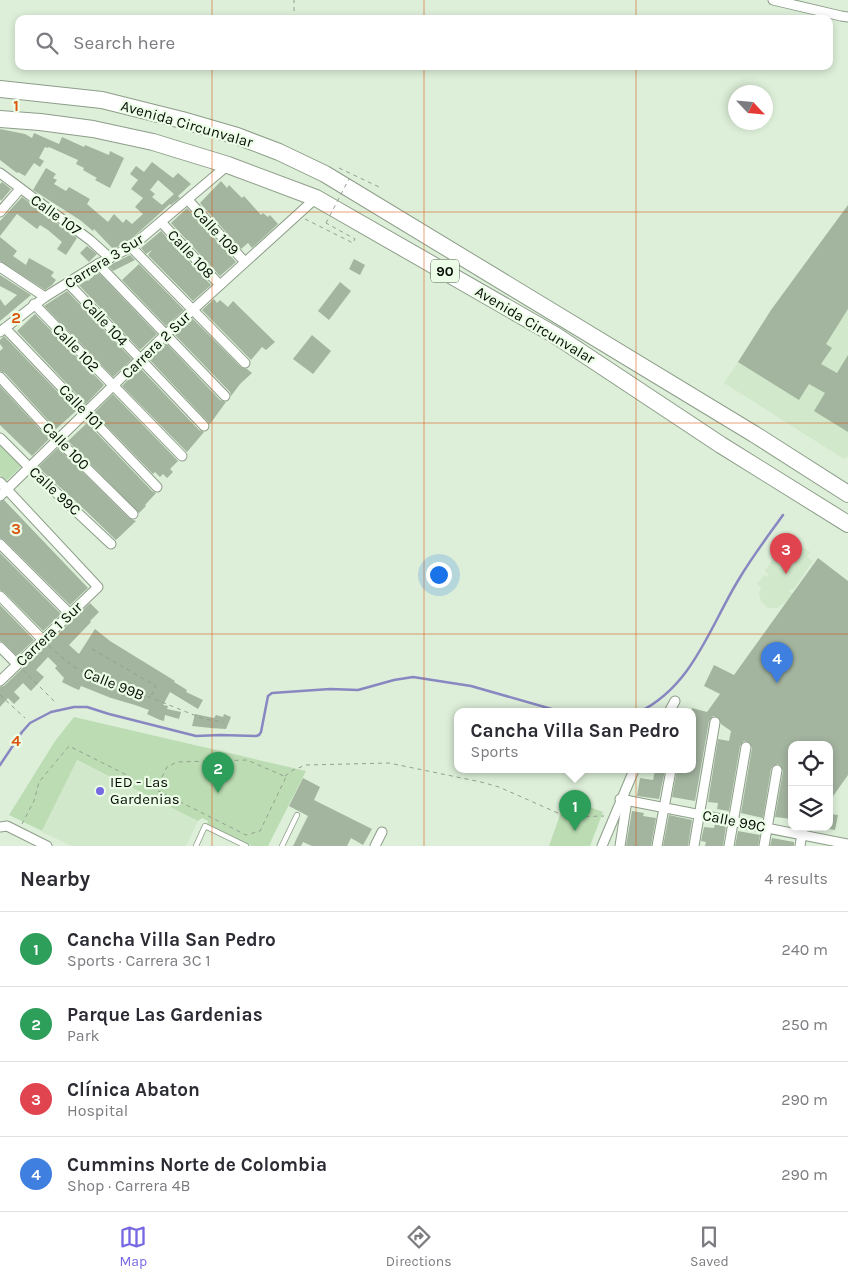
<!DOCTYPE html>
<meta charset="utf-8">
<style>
:root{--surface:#fff;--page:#f2f2f3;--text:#2b2b33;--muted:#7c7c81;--line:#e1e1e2;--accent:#7668e3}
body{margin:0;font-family:Karla,sans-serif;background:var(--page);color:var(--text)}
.controls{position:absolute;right:15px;bottom:15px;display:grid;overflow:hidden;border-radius:10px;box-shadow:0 2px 8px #0003}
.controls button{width:45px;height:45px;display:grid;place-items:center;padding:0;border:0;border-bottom:1px solid var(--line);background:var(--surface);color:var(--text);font:25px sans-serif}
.compass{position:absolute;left:728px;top:85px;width:45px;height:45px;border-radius:50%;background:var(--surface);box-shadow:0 2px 8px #0003;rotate:116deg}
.you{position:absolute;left:438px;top:574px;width:18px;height:18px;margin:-12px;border:4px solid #fff;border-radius:50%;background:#1a73e8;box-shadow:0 0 0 8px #1a73e833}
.badge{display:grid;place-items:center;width:32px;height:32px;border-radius:50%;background:var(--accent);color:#fff;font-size:16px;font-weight:700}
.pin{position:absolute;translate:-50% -41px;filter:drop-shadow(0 1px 2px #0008)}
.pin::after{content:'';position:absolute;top:26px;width:18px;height:15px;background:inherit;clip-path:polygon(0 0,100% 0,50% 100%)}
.popup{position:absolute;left:454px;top:708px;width:242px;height:65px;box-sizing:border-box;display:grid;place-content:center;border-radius:10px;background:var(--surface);filter:drop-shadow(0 1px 4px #0005);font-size:16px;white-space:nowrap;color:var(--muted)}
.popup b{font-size:19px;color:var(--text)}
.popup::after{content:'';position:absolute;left:50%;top:100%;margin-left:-10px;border:10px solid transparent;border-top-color:var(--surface)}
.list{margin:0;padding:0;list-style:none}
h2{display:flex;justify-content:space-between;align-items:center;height:65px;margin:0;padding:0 20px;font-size:21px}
h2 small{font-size:16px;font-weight:400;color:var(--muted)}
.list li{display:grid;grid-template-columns:32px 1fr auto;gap:15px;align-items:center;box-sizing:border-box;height:75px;padding:0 20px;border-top:1px solid var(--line)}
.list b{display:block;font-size:19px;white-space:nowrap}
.list p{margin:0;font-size:16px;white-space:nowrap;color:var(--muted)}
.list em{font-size:16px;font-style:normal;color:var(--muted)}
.icon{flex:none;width:28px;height:28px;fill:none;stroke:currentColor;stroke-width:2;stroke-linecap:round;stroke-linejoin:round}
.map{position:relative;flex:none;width:848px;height:846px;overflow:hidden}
.search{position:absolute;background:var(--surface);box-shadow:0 2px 8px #0003;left:15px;right:15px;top:15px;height:55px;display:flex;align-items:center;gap:12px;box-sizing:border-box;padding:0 18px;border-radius:10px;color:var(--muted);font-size:19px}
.sheet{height:365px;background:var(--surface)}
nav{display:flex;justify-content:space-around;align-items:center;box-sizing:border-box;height:70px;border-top:1px solid var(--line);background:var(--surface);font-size:14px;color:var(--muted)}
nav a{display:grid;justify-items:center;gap:2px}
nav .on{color:var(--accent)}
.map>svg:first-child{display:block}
.built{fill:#d1e8cb}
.green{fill:#bcddb3}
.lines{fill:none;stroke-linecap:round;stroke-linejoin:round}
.stream{stroke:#8887c2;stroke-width:2.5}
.building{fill:#a3b49f;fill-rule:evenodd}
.lane-casing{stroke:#8c9d88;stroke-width:6}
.street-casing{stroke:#8c9d88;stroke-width:11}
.highway-casing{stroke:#8c9d88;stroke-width:18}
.path{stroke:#92a090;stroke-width:1;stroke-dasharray:4 4;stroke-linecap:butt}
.lane{stroke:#fff;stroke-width:4.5}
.street{stroke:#fff;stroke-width:9}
.highway{stroke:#fff;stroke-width:16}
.path-bridge{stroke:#92a090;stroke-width:1;stroke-dasharray:4 4;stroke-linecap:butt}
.grid{fill:none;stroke:#dd550c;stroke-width:1;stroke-opacity:0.55}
.poi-dot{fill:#7668e3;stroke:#ebfde6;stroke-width:2}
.labels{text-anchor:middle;stroke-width:4.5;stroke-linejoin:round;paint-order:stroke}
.shield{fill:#ebfde6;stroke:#4c564a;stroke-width:1}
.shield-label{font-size:14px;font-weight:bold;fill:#080e07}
.street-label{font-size:15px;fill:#080e07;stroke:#ebfde6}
.poi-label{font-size:15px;fill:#080e07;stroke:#ebfde6;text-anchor:start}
.grid-label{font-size:16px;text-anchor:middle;font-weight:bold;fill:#dd550c;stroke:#ebfde6;stroke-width:4.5;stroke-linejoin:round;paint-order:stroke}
</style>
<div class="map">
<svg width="848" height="846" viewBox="0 0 848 846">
<rect width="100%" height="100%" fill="#ddefd9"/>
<g class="built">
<polygon points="848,205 848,456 844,459 724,383 797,274"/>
<polygon points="791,539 810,552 807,557 813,561 793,590 791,589 789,591 793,594 785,603 777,608 768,608 761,602 759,593 761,587 757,584 764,575 767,577 769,574 765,571 773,559 771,558 782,541 787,545"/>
<polygon points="76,760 198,821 186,846 72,846 42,832"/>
</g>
<g class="green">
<polygon points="0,443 22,466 6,481 0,475"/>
<polygon points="74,717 306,771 268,846 252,846 207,824 208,821 202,818 198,821 77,760 42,831 9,815 55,741"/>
<polygon points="566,798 603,812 590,846 549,846"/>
</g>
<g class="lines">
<g class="stream">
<path d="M639,712C693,686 710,626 739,579C752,557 768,536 783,515"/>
<polyline points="0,765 22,732 30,723 51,712 74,707 87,707 109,714 196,736 220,735 256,736 259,735 261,732 268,696 272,693 330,689 358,690 394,680 413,677 471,686 562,712"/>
</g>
</g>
<g class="building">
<polygon points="0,129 25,134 32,138 34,133 59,144 62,137 84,147 85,145 109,155 110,151 124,158 110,188 95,180 97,178 83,170 84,168 76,164 78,160 49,147 48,148 45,147 39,158 44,161 40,167 34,163 25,176 18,172 17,173 0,160"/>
<path d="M152,162L173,178L178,173L191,184L178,196L180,198L171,205L170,204L128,242L113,249L94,229L93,231L80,220L33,190L46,168L56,174L53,178L57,180L54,184L66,191L69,187L90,199L87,204L108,222L114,214L123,223L126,219L132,224L143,214L135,207L143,198L131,189L138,180L130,174L136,166L144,172ZM158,180L174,194L162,205L152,197L155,194L150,190Z"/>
<polygon points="221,181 227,188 229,185 242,198 244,196 261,215 263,213 268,217 270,215 278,224 252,248 248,243 241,249 200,203"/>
<polygon points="2,182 11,189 1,201 0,199 0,184"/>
<polygon points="22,197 77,238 66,255 57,249 62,242 48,230 40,225 37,229 17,214 0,236 0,221"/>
<polygon points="848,205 848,309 826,344 832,348 821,364 837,373 848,355 848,432 814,411 825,393 809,384 799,400 738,362 771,310"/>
<polygon points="187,208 236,262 220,276 171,223"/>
<polygon points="161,231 211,285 193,301 148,255 152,250 146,254 141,248"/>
<polygon points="0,237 17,251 13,256 26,265 29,258 54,272 51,276 56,280 52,285 45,290 0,261"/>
<polygon points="87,246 97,254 89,262 80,253"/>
<polygon points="130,255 135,260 113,271 108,266"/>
<polygon points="354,259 365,265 360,275 349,269"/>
<polygon points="139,264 184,310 166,326 122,280"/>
<polygon points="98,272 157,334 140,350 78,284 86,279 88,281"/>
<polygon points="0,275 31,295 0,321 0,299 5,306 17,295 0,286"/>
<polygon points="340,282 351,291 329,320 318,311"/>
<polygon points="67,291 132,359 113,377 44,306"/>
<polygon points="214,299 217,303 220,300 228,307 233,301 275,342 266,350 262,347 251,360 202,310"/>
<polygon points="35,314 104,385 86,404 17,331"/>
<polygon points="192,318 241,367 247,369 252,373 240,384 231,396 230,392 175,335"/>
<polygon points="312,335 331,351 313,374 293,359"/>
<polygon points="4,336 76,411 56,429 5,373 0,371 0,351 3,348 0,344 0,340"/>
<polygon points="166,343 220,400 226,402 210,424 149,359"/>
<polygon points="140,368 199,430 204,432 187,452 122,386"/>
<polygon points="0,386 49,439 32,456 0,425"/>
<polygon points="113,394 178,461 170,469 173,472 167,478 163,474 160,477 155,472 153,474 94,413"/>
<polygon points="87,423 152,491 156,493 145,505 146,506 139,513 68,441"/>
<polygon points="58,448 129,518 136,521 116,540 85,510 38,467"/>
<polygon points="4,500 88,588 70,605 4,540 0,538 0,502"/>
<polygon points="0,553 61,614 43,631 4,592 0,590"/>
<polygon points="818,558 848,581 848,775 829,802 829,745 792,745 792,819 775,817 783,771 781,766 778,764 773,766 771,769 763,818 741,813 752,748 750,743 744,741 740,746 729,811 717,809 718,803 708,802 718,739 729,741 731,731 721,724 719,718 713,716 709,721 695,801 672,797 677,770 692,770 692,708 707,712 720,694 704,686 714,665 734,675"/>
<polygon points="90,603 99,612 90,621 91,622 69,645 79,654 95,629 110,641 175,681 174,682 187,690 186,692 203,700 198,709 170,692 163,705 168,706 167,709 181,712 179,719 165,715 164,721 160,720 147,714 149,710 135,705 111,698 81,686 79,690 74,688 62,682 64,678 55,668 57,666 48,657 36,670 44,677 31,691 23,683 14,692 20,698 14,704 8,698 0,707 0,687 4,686"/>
<polygon points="0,605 34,640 17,656 4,643 0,641"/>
<polygon points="195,714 214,718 216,715 223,717 224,714 231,717 226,729 211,728 192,726"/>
<polygon points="655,770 665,770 659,799 637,796 640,778 653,780"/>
<polygon points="303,778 320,787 314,800 372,829 363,845 351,838 347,846 312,846 303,842 301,846 293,846 308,816 289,806"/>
<polygon points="632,811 644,813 643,816 656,818 651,846 626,846"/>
<polygon points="829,814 838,815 835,830 829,829"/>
<polygon points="669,815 692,820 688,846 663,846"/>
<polygon points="715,824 726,826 723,846 705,846 706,842 701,841 704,827 714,828"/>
<polygon points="738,831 760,835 758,846 735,846"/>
<polygon points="772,838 794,842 794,846 770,846"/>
</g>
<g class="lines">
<defs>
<g id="lane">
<polyline points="196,846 205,826 246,846"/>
<polyline points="282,846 297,815"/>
</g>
<g id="street">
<polyline points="773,0 841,16 848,17"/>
<polyline points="0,173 90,240 110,258"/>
<polyline points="188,200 245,262"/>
<polyline points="0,212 20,189"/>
<polyline points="161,222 220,285"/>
<polyline points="131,247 245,363"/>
<polyline points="98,264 225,396"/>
<polyline points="0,267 45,297"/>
<polyline points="68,283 204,426"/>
<polyline points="34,304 182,456"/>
<polyline points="5,328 157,487"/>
<polyline points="0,332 45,297 98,264 131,247 228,165"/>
<polyline points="0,377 57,439 133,514"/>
<polyline points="0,438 30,468 111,544"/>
<polyline points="0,482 98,587 0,681"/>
<polyline points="0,496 165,335 316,198"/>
<polyline points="0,544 70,614"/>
<polyline points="0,596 43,640"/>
<polyline points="0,647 17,664"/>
<polyline points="669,712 675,701"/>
<polyline points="620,799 848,844"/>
<polyline points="0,827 7,826 47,846"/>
<polyline points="375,846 382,832"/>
<polyline points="602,846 634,770"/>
<polyline points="620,846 627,800"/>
<polyline points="657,846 671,770"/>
<polyline points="694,846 715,722"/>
<polyline points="729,846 746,747"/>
<polyline points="764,846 777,770"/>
<polyline points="800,846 803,827"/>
</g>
<g id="highway">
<polyline points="0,89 102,100 182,120 237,136 279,152 325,174 754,434 848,494"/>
<polyline points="0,119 40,122 93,129 153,142 228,165 316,198 555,335 721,445 848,524"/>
</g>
</defs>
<use href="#lane" class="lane-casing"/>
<use href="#street" class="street-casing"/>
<use href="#highway" class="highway-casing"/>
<g class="path">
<polyline points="294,19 294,0"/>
<polyline points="339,168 379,187 377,190"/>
<polyline points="305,219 353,243 355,239 326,223"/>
<polyline points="49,646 71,665 99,681 144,695 204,719 224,722"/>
<polyline points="92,649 156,686 150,698"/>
<polyline points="23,670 56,703"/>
<polyline points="0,695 25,718"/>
<polyline points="285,776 293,770 306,765 389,763 481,782 499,787 560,814 571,817 604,816"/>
<polyline points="22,824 34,801 39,782 69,746 246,835 260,831 286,777 247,760 177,762 167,767 156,789"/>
</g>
<use href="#lane" class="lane"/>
<use href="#street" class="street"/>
<use href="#highway" class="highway"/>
<polyline class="path-bridge" points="326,223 349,179"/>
</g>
<path class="grid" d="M212,0V19M424,0V19M636,0V19M212,66V846M424,66V846M636,66V846M0,212H848M0,423H848M0,634H848"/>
<circle class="poi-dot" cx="100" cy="791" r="5"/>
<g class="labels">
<rect class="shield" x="431" y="259.5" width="28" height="23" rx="4"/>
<g class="shield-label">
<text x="445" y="276">90</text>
</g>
<g class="street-label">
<text transform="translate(187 124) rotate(16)" y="5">Avenida Circunvalar</text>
<text transform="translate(56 215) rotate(36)" y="5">Calle 107</text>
<text transform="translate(216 231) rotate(47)" y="5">Calle 109</text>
<text transform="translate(191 254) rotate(47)" y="5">Calle 108</text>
<text transform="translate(104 261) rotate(-32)" y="5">Carrera 3 Sur</text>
<text transform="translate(105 322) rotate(47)" y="5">Calle 104</text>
<text transform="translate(535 325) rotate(31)" y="5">Avenida Circunvalar</text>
<text transform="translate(156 345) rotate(-44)" y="5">Carrera 2 Sur</text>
<text transform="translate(76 348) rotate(46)" y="5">Calle 102</text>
<text transform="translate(81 407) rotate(46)" y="5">Calle 101</text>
<text transform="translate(66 446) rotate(46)" y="5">Calle 100</text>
<text transform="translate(55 491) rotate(43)" y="5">Calle 99C</text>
<text transform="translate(49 634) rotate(-44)" y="5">Carrera 1 Sur</text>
<text transform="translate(114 684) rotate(22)" y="5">Calle 99B</text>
<text transform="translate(734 821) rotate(11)" y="5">Calle 99C</text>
</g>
<g class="poi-label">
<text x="110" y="787">IED - Las<tspan x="110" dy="17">Gardenias</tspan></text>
</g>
</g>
<g class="grid-label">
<text x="16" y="111">1</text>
<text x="16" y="323">2</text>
<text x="16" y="534">3</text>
<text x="16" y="746">4</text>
</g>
</svg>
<div class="controls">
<button><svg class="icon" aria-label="locate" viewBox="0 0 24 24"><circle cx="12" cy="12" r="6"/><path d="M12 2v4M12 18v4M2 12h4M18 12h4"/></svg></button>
<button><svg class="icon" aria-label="layers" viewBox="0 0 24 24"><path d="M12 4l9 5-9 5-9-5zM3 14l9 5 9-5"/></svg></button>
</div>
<svg class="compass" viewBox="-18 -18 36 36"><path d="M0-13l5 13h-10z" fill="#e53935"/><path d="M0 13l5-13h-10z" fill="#7c7c81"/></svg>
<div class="you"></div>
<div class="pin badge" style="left:575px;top:831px;background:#2e9e5b">1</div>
<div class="popup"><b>Cancha Villa San Pedro</b>Sports</div>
<div class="pin badge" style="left:218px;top:793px;background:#2e9e5b">2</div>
<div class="pin badge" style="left:786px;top:574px;background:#e0444e">3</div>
<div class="pin badge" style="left:777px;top:683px;background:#3f7fe0">4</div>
<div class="search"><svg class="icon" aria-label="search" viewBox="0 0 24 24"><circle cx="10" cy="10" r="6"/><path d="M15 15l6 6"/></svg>Search here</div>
</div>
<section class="sheet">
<h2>Nearby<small>4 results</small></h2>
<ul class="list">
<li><span class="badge" style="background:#2e9e5b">1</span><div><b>Cancha Villa San Pedro</b><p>Sports · Carrera 3C 1</p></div><em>240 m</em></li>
<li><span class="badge" style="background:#2e9e5b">2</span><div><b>Parque Las Gardenias</b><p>Park</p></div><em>250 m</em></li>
<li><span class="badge" style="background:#e0444e">3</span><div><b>Clínica Abaton</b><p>Hospital</p></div><em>290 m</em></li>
<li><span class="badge" style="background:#3f7fe0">4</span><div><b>Cummins Norte de Colombia</b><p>Shop · Carrera 4B</p></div><em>290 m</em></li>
</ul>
</section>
<nav>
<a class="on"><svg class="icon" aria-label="map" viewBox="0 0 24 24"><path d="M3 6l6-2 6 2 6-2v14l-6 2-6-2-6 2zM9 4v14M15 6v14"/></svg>Map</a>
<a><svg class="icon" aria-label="directions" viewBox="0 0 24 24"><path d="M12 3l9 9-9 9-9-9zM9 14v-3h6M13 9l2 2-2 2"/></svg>Directions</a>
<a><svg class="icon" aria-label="saved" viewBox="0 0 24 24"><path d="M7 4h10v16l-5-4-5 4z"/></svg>Saved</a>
</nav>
